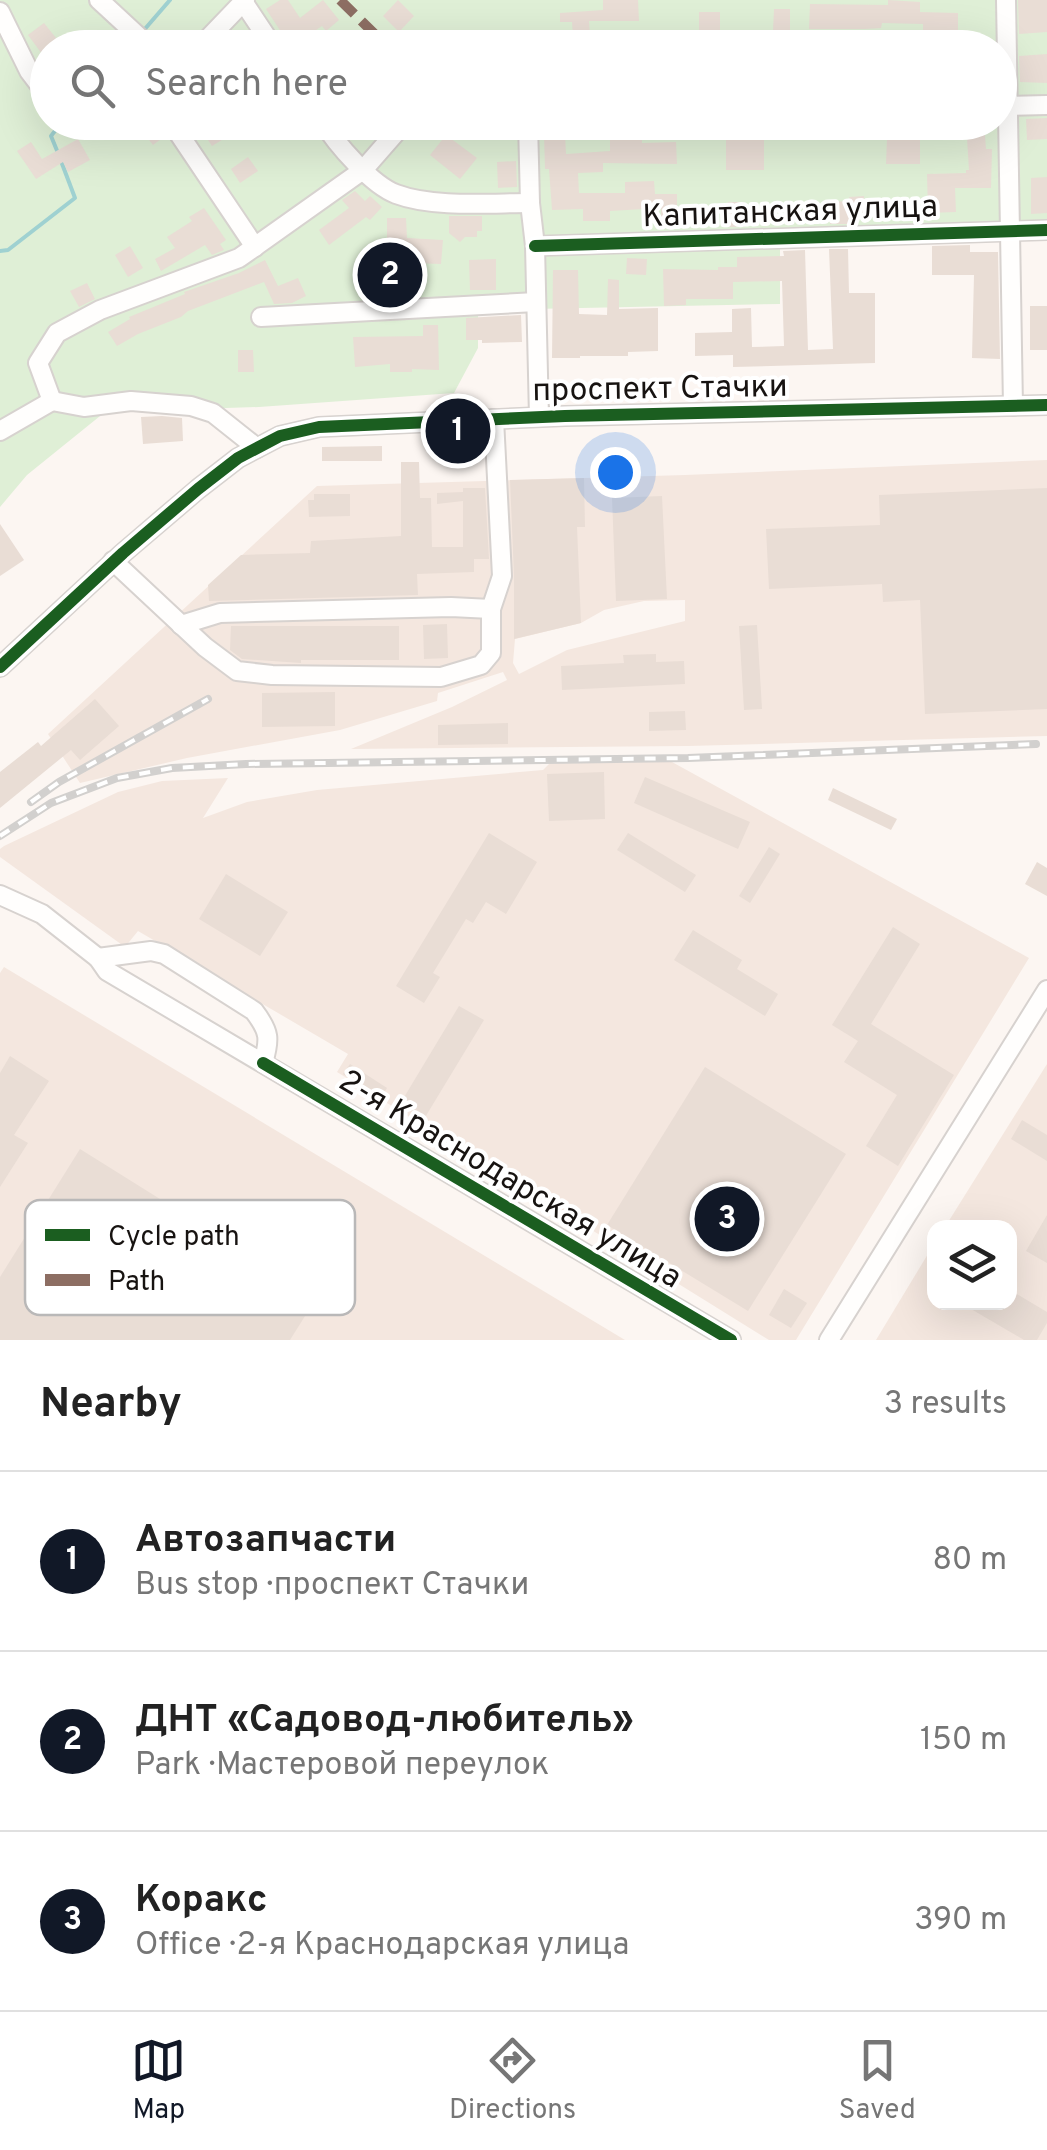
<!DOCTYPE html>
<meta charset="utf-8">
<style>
:root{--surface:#fff;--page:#f2f2f2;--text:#222;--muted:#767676;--line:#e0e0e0;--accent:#111827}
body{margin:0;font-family:Overpass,sans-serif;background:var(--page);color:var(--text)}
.controls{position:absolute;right:30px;bottom:30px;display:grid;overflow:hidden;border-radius:20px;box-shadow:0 10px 40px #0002}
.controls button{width:90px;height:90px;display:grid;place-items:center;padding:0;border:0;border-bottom:2px solid var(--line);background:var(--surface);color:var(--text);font:50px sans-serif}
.you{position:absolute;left:615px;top:472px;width:35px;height:35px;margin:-25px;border:8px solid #fff;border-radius:50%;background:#1a73e8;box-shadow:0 0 0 15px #1a73e833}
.badge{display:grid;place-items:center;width:65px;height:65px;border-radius:50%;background:var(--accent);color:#fff;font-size:32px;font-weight:700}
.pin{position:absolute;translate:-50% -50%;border:5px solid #fff;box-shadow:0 2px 10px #0006}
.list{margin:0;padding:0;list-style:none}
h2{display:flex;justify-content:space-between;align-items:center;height:130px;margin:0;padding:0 40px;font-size:42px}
h2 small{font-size:32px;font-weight:400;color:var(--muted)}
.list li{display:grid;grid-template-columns:65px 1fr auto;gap:30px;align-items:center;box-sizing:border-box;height:180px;padding:0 40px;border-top:2px solid var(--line)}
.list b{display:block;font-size:38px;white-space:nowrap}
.list p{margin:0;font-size:32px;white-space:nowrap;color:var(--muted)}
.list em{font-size:32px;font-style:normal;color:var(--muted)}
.icon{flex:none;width:55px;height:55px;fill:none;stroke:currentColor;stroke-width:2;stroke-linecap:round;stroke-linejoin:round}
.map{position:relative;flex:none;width:1047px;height:1340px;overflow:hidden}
.search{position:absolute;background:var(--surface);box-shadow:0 10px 40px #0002;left:30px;right:30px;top:30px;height:110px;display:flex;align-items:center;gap:25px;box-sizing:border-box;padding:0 35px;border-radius:55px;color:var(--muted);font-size:38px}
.sheet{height:670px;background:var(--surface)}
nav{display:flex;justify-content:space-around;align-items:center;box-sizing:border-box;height:140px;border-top:2px solid var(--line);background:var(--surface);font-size:28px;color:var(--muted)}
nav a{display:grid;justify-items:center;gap:5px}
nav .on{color:var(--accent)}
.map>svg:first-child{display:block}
.built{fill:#f4e7df;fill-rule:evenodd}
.green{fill:#dfefd6;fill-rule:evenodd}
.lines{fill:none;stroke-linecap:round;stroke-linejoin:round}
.stream{stroke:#9fd1d1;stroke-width:4}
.building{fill:#e9ddd5}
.minor-casing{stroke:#d7d2cf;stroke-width:22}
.minor{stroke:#fffefd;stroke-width:18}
.rail-casing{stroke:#d2d0ce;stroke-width:8}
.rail{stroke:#fff;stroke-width:4;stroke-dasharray:11;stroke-linecap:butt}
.quiet{stroke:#8d6e63;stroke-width:10;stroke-dasharray:20 10;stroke-linecap:butt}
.cycleway-casing{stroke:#fff;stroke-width:19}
.cycleway{stroke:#1b5e20;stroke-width:12}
.labels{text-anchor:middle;stroke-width:8;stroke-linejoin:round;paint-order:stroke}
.street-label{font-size:32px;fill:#171311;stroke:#fff}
.key{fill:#fff;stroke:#b9b8b8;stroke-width:2.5}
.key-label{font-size:28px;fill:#171311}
</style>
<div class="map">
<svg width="1047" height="1340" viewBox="0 0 1047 1340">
<rect width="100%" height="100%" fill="#fcf6f2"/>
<g class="built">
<path d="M1047,460V736L688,746L351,749L452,707L507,680L503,672L438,693L437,701L340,730L187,758L80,783L48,734L317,486L685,475ZM644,601L685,600V621L567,650L519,674L513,663L515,639L581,623L604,610Z"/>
<polygon points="551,762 672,762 1029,958 796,1340 769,1340 337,1072 348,1054 138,931 125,947 0,857 0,849 4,846 118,792 162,781 228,778 203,818 247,802 317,790 543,770"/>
<polygon points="4,967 625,1340 0,1340 0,973"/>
<polygon points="1047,1064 1047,1340 876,1340 934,1244 934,1302 1010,1302 1010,1228 945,1227"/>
</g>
<path class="green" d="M0,0H1047V237L780,246V304L478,310V348L454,393L259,407L105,412L27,475L0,507ZM48,48H1000V122H48Z"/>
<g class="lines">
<g class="stream">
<polyline points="144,30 170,0"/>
<polyline points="58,153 51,136 62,122"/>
<polyline points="0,251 8,250 75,198 61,161"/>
</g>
</g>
<g class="building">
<polygon points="280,0 288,0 300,18 323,0 339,20 326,31 322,26 291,47 266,9"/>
<polygon points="398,0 414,16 399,32 383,16"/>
<polygon points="603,0 638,0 639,21 589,21 590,36 573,37 572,22 560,22 560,13 603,10"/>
<polygon points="888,0 920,2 920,12 958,13 958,37 923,37 923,24 882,23 881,28 865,29 809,29 810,4 888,5"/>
<polygon points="1018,0 1047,0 1047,32 1019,34"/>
<polygon points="774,9 790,9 790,31 773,31"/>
<rect x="699" y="12" width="21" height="36"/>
<polygon points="44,23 64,48 48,48 48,62 28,35"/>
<polygon points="1047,54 1047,83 1020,82 1019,56"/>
<polygon points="1047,118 1047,139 1027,140 1026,119"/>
<polygon points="135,122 156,122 165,136 153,145"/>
<polygon points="215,122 222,122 230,135 212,146 202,131"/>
<rect x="688" y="122" width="28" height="12"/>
<polygon points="946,122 984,122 986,149 992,149 991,188 955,188 956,212 928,213 927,174 966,173 966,170 969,170 967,138 948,140"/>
<polygon points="565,133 566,154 610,151 610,136 626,136 626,139 642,139 642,143 676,142 677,164 603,163 603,172 578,173 579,193 625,193 625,182 654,181 655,194 677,194 677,222 661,222 661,208 610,211 610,221 583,221 583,209 552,210 549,169 545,169 544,134"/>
<polygon points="446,135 477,158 460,179 430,155"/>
<polygon points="78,139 90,160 68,172 63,162 36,179 17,151 31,142 42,159"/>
<polygon points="887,139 920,139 920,164 886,164"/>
<rect x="726" y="140" width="38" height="30"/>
<polygon points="248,157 258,171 240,183 231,169"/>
<polygon points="516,161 517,187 498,188 497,162"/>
<polygon points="1047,177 1047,213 1031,214 1031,178"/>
<polygon points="355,191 365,201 370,196 382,207 370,220 366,217 329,245 319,230 349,208 342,200"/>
<polygon points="864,196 866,218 849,220 849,224 830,224 829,202 850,201 849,197"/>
<rect x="728" y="202" width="16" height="25"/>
<polygon points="204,208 226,240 220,244 224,250 212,255 205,245 161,271 155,259 175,248 167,237 192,221 189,217"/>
<polygon points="449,216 482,216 482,231 477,231 477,237 465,237 460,242 449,233"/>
<polygon points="387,218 406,218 407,238 443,240 441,264 411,263 411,281 390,281 390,242 387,242"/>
<polygon points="970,245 970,252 998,252 1000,359 972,358 974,275 932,275 932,246"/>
<polygon points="130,246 143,268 128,277 115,255"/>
<polygon points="829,249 848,249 849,293 875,293 875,363 733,367 733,355 695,356 695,333 732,332 732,309 751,308 752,347 784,346 782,281 733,282 733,299 686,299 686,305 664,306 663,269 718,270 718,267 737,267 737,257 784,256 783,251 805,250 808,350 833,349"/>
<polygon points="627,258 647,259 646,275 626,274"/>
<polygon points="496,259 496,290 470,290 469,260"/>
<polygon points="265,260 278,286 298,278 306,296 292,303 274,304 264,282 188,311 181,317 138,334 117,346 108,332 130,319 129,317 185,294 184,292 239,273"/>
<polygon points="553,270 578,270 579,314 607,315 608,279 619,280 619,309 658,308 658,351 628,352 628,356 580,356 580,358 552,358"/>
<polygon points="87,283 95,299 79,307 70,291"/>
<rect x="1030" y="306" width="17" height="44"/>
<polygon points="521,315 522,342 482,343 482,340 466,340 466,318"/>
<polygon points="423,325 438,325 439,370 412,369 412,372 390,372 390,364 355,367 353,337 423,336"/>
<polygon points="238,350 253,350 254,372 238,372"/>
<polygon points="162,416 182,418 183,441 143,444 141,417"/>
<rect x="438" y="434" width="14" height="27"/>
<polygon points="382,446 382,461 322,461 322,447"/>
<polygon points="401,462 419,462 420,498 431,498 432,547 463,547 463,501 437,504 437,493 463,492 463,488 485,488 489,559 474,559 474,572 417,574 418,595 209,601 208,585 241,555 310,553 311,541 401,536"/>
<polygon points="584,478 585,527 577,527 581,623 514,639 514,575 510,480"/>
<polygon points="1047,488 1047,709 925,714 920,600 883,602 882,584 769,589 766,529 880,525 879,495"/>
<polygon points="314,494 350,494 350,516 309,517 308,500 314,500"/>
<polygon points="662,496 667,599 616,601 612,498"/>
<polygon points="0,524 24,560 0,576"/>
<polygon points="447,624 448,658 424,659 423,625"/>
<polygon points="757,625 762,709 744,710 739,626"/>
<polygon points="231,626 399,626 399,660 301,660 301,663 242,659 230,650"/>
<polygon points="656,654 656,662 684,661 685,684 562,690 561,666 624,663 623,655"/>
<polygon points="335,692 335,726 262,727 262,693"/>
<polygon points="95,699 119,726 80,760 71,750 0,808 0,772 38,742 41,746"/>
<polygon points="685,711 686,730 649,731 649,712"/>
<polygon points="508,723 508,744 438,745 438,725"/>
<polygon points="604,772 605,819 549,821 547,774"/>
<polygon points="645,777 750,822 738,849 634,803"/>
<polygon points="833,788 897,819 891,830 828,800"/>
<polygon points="489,833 537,862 506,914 486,902 473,923 466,919 433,973 440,977 424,1003 396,986"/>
<polygon points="628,833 696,875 685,892 617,850"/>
<polygon points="769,847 780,854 750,903 739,896"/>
<polygon points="1037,862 1047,868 1047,896 1025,884"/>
<polygon points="226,874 288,912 260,956 199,919"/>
<polygon points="893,927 920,944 871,1024 954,1075 898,1166 866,1146 897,1095 844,1062 858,1041 832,1025"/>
<polygon points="693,930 742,960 737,969 778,994 765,1016 674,960"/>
<polygon points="459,1006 484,1020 424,1119 400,1104"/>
<polygon points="10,1056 49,1081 14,1135 28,1143 0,1187 0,1073"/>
<polygon points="350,1064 387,1088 381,1098 343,1074"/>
<polygon points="705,1067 846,1154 748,1311 607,1225"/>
<polygon points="1022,1120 1047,1135 1047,1161 1011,1139"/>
<polygon points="80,1149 317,1297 290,1340 0,1340 0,1277"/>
<polygon points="1047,1215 1047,1263 1026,1251"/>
<polygon points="784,1289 807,1303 791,1328 769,1315"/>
<polygon points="1010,1290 1047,1312 1047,1323 1037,1340 1024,1340 959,1302 1010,1302"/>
</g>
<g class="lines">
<defs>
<g id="minor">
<polyline points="99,0 151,48"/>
<polyline points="242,0 274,48"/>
<polyline points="1006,0 1013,406"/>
<polyline points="0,12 29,71 48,96"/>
<polyline points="199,48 245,0"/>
<polyline points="1000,106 1047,105"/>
<polyline points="93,122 101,129 110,122"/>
<polyline points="171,122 255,247"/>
<path d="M323,122C336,144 372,185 396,194C433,208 490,203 530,203"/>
<polyline points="528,122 530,203 535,246 539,417"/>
<polyline points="535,246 1047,230"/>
<polyline points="261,317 536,302"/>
<polyline points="52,401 38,363 57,333 100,310 239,258 363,170 405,122"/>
<polyline points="52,401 84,407 131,401 191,406 213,413 257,448"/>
<polyline points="0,431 52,401"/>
<polyline points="113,561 205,647 237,671 272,675 441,677 481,665 491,653 491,609 502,576 494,419"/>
<polyline points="181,625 220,613 451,607 491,609"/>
<polyline points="0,667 123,553 198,489 238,458 280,436 319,427 565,416 1047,405"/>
<polyline points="0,895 42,914 98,958 107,971 731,1340"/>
<path d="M98,958L151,951L164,954L254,1011C270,1032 270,1039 263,1063"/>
<polyline points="829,1340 1047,990"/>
</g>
</defs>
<use href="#minor" class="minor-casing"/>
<use href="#minor" class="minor"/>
<defs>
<g id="rail">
<polyline points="31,802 59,782 208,699"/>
<polyline points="0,836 51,803 117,778 172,768 246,764 688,758 1036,744"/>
</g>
</defs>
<use href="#rail" class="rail-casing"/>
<use href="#rail" class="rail"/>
<polyline class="quiet" points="340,0 389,48"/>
<defs>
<g id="cycleway">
<polyline points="535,246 1047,230"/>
<polyline points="0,667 123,553 198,489 238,458 280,436 319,427 565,416 1047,405"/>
<polyline points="263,1063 731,1340"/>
</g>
</defs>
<use href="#cycleway" class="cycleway-casing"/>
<use href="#cycleway" class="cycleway"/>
</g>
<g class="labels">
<g class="street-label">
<text transform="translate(790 210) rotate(-2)" y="11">Капитанская улица</text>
<text transform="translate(660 387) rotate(-1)" y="11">проспект Стачки</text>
<text transform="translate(511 1178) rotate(31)" y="11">2-я Краснодарская улица</text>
</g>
</g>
<rect x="25" y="1200" width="330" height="115" rx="15" class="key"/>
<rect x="45" y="1229" width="45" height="12" fill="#1b5e20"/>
<rect x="45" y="1274" width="45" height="12" fill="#8d6e63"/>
<g class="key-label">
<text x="108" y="1245">Cycle path</text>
<text x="108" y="1290">Path</text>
</g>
</svg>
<div class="controls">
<button><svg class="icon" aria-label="layers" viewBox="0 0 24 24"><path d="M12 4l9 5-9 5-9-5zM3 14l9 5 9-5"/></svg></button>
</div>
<div class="you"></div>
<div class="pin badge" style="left:458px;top:431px">1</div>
<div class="pin badge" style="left:390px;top:275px">2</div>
<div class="pin badge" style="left:727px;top:1219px">3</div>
<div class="search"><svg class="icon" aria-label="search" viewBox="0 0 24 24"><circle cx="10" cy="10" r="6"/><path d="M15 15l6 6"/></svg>Search here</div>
</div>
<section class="sheet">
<h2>Nearby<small>3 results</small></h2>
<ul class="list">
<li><span class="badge">1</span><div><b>Автозапчасти</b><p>Bus stop · проспект Стачки</p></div><em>80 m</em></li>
<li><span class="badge">2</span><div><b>ДНТ «Садовод-любитель»</b><p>Park · Мастеровой переулок</p></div><em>150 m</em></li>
<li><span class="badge">3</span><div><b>Коракс</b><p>Office · 2-я Краснодарская улица</p></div><em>390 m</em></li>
</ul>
</section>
<nav>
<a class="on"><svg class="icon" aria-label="map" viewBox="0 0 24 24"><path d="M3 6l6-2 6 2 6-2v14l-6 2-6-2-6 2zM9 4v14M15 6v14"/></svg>Map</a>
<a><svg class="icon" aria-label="directions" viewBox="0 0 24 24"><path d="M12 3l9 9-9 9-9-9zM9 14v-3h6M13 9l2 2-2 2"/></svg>Directions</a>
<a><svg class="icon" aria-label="saved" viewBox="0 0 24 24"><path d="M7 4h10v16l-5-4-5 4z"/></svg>Saved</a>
</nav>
